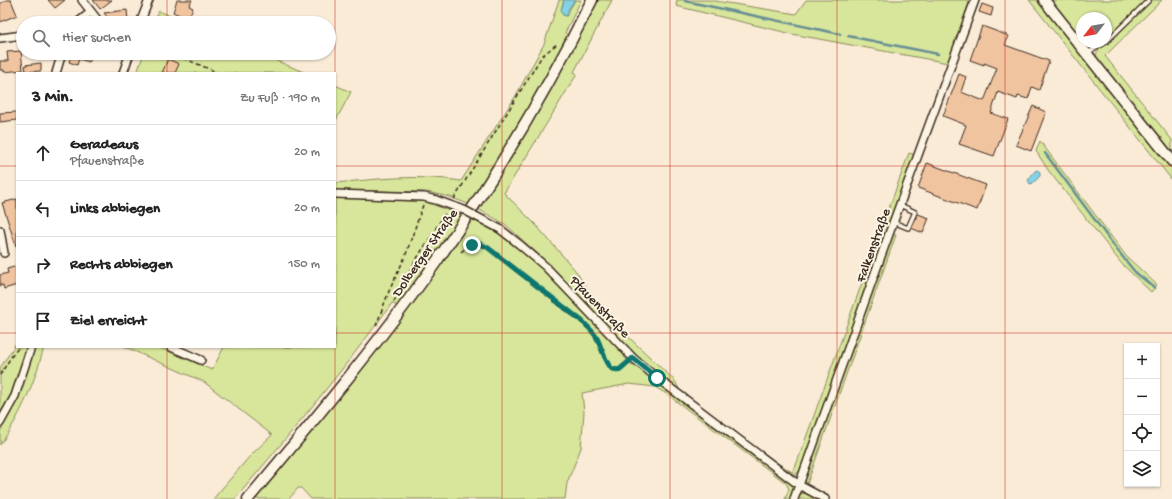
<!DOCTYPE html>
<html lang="de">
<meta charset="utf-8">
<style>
:root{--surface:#fff;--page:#f6f6f6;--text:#222;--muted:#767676;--line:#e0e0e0}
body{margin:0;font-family:"Gochi Hand",sans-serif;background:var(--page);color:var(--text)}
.controls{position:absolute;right:12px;bottom:12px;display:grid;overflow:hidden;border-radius:0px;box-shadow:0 1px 3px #0004}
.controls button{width:36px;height:36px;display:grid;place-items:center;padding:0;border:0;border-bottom:1px solid var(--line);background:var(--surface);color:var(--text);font:20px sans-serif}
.compass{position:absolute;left:1076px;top:12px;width:36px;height:36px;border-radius:50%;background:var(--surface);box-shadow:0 1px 3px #0004;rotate:239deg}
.stop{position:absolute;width:12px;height:12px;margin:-9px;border:3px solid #0f766e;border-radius:50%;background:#fff}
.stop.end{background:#0f766e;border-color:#fff;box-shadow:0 1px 4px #0008}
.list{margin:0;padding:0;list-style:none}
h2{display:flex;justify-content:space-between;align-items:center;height:52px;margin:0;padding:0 16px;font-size:17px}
h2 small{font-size:13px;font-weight:400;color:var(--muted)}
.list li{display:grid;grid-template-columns:26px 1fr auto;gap:12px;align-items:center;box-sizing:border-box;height:56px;padding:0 16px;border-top:1px solid var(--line)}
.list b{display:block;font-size:15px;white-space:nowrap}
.list p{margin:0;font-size:13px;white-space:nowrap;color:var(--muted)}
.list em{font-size:13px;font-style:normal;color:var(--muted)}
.icon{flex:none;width:22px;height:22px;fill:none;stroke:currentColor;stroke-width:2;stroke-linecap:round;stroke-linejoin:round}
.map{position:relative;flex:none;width:1172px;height:499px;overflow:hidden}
.search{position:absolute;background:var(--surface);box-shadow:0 1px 3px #0004;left:16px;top:16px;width:320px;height:44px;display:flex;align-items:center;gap:10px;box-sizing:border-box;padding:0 14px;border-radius:22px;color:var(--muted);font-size:15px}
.panel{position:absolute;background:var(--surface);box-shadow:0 1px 3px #0004;left:16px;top:72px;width:320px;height:276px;border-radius:0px}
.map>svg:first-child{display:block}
.green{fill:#d7e69a;stroke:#89885c}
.water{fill:#85d2e4;stroke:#678f95}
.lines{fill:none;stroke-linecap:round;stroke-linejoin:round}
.stream{stroke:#678f95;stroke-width:2.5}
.building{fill:#f1c4a0;stroke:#3b2a1e}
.lane-casing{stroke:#3b2a1e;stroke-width:6}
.street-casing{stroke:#3b2a1e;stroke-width:10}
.secondary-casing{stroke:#3b2a1e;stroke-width:13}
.path{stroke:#3b2a1e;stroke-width:1.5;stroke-dasharray:4 3;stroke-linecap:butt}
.lane{stroke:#fcf5e5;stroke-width:3.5}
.street{stroke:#fcf5e5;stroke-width:7}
.secondary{stroke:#fcf5e5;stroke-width:10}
.street-bridge-casing{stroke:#3b2a1e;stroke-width:10;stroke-linecap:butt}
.street-bridge{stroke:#fcf5e5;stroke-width:7}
.route{stroke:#0f766e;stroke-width:5}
.grid{fill:none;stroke:#c8321e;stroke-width:1;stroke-opacity:0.55}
.labels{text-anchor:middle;stroke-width:4;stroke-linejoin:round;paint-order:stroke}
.street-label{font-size:14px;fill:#3b2a1e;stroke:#fcf5e5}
</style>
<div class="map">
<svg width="1172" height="499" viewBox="0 0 1172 499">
<rect width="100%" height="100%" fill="#faebd7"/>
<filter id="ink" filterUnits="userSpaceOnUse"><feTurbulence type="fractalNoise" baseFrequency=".025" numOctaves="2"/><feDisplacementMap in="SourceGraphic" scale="8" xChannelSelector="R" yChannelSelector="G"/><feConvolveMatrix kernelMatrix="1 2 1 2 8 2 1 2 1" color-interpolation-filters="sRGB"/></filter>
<g filter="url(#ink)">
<g class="green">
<path d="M559,0H564C562,6 560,10 563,15L566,16L575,0H581L565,33L569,36L520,121L468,204L450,197L427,192L335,190V183C377,179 419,174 461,181L515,97L544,44Z"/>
<path d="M597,0H612L574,72L577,74L504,193L535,224L575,270L589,291L619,328L675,381L680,391L648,366L633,352L610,329L549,264L505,224L478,209C522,141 561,73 597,0Z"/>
<polygon points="677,0 709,0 796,14 806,0 970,0 948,63 792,34 676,6"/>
<polygon points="1029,0 1038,0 1172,168 1172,180"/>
<polygon points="1050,0 1162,0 1105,56 1172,140 1172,153 1097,58 1096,54 1099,50 1095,45 1093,46 1085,44 1084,42 1106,42 1106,18 1082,18 1082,40"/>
<polygon points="159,11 187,23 154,23"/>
<polygon points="144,53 258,53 306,73 137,73"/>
<polygon points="335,85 351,92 335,122"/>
<polygon points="1040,141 1126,256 1157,285 1151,292 1121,263 1048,170 1036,151"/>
<polygon points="909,153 915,155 802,469 796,474 789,473 763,454 792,472 795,468"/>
<path d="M335,197L420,200L461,215L430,261L397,306L392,303C343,371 289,435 235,499H213L250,456L272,435L204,382L125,347H158L212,370L224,347H335Z"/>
<path d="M472,219L498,233L499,232L533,259L624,354V357L633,366L640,368L792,483L794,487L791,499H785L789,489L786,483L665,393L655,387L629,384L582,393L584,412L581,448L567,483L565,499H311L301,488H298L289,499H255C331,409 406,317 472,219Z"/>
<polygon points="892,235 896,235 807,484 805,480 805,476"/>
<polygon points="17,342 17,347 28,347 11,394 0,413 0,368"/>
<path d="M35,347H44C35,382 21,415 0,445V432L18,396Z"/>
<polygon points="805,493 812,495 820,499 797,499 801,494"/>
</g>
<g class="water">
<path d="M564,0H575L569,8L567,16L563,15C559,10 563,6 564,0Z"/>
<polygon points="1037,170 1040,172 1040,176 1033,183 1030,184 1028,180 1035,171"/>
</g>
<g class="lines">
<g class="stream">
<polyline points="685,1 840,34"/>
<polyline points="848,36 938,54"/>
<polyline points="1045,153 1118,251 1135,272 1155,288"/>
</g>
</g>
<g class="building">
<polygon points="6,0 11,0 17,15 0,22 0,4"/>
<polygon points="48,0 65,0 55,8"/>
<polygon points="93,0 112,0 100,9"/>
<polygon points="177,0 192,0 189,6 193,8 188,19 173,12"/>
<polygon points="982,4 993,8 991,16 979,12"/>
<polygon points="127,10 128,21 112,23 104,13"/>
<polygon points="982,26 1009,36 1005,45 1049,61 1039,90 1032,87 1028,99 1018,96 1017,99 998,92 991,113 1008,119 994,156 959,144 966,125 943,116 959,74 966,77 961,92 984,101 997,68 984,63 984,65 970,60"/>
<polygon points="21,51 23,70 4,72 4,70 0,70 0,61 8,61 7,52"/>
<polygon points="67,53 91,53 89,62 79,59 77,65 69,62 71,56 67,55"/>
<polygon points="168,59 179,64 175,73 162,73"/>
<polygon points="41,63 41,71 26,72 25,65"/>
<polygon points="1033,106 1046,112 1031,151 1016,145"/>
<polygon points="17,112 17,120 0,122 0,113"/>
<polygon points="927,163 986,185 977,210 918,188"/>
<polygon points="17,199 17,246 16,246 2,203"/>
<polygon points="918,214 929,218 923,233 911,228"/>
<polygon points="17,266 17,285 4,289 3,285 0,286 0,275 8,273 7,269"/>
</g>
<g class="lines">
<defs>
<g id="lane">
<polyline points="1088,53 1106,42 1149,0"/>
<polyline points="893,222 908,228 915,212 900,205"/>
</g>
<g id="street">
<polyline points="82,0 100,23"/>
<polyline points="77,23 91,12"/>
<polyline points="140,23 149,0"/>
<polyline points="0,38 23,35"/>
<polyline points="56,73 62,53"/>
<polyline points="123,73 130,53"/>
<polyline points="335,194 424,197 436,200"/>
<polyline points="500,229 519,244 546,267 633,358 657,378 799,485 825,499"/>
<polyline points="0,230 4,253"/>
<polyline points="171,347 201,360"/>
<polyline points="0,423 15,396 31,347"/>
<polyline points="794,499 889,234 975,0"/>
</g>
<g id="secondary">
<polyline points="1044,0 1172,161"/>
<path d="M248,499C312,423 376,346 434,265C493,181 546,92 592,0"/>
</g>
</defs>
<use href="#lane" class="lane-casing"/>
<use href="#street" class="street-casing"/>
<use href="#secondary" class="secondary-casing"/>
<g class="path">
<polyline points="171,53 219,73"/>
<polyline points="454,199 542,56 558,43"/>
<path d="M461,252C469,245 477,243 487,247L592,331C600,343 602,359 612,369L619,370L627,363"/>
<polyline points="394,302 401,284 446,212"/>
<polyline points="376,326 389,291 405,257 423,205"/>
<polyline points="0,375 11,357 19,347"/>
</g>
<use href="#lane" class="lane"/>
<use href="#street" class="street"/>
<use href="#secondary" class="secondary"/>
<defs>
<polyline id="street-bridge" points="436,200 464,210 500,229"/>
</defs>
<use href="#street-bridge" class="street-bridge-casing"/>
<use href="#street-bridge" class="street-bridge"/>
</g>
</g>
<g class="lines" filter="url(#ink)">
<path class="route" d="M472,245L480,244L487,247L582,321C587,326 593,331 597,338C602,348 604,360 612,369L619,370L633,358L657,378"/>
</g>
<path class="grid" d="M167,0V23M335,0V73M502,0V499M670,0V499M837,0V499M1005,0V499M167,53V73M0,166H17M335,166H1172M0,333H17M335,333H1172M167,347V499M335,347V499"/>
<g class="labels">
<g class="street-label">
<text transform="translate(872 245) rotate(-70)" y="5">Falkenstraße</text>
<text transform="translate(424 252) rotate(-55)" y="5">Dolberger Straße</text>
<text transform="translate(601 306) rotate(46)" y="5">Pfauenstraße</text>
</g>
</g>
</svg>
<div class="controls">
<button>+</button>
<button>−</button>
<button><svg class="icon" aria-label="locate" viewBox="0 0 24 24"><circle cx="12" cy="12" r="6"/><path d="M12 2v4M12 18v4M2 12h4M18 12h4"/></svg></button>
<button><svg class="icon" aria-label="layers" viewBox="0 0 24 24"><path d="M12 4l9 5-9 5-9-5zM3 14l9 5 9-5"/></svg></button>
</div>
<svg class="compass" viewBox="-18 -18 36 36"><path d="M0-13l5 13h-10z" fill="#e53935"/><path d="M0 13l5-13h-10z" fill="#767676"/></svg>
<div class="stop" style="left:657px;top:378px"></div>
<div class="stop end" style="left:472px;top:245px"></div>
<div class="search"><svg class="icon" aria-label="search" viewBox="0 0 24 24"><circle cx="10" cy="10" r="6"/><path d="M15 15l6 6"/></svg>Hier suchen</div>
<section class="panel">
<h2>3 Min.<small>Zu Fuß · 190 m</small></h2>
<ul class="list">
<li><svg class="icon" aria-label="ahead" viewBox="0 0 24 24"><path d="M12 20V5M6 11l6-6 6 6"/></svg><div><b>Geradeaus</b><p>Pfauenstraße</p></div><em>20 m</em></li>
<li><svg class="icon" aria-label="left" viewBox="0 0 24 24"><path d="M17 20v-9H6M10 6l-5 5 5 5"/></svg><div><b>Links abbiegen</b></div><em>20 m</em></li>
<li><svg class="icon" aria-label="right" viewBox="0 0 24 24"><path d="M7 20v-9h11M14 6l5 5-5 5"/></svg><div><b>Rechts abbiegen</b></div><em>150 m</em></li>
<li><svg class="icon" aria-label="arrive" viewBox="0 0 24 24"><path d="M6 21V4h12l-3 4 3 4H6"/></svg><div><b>Ziel erreicht</b></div></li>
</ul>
</section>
</div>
